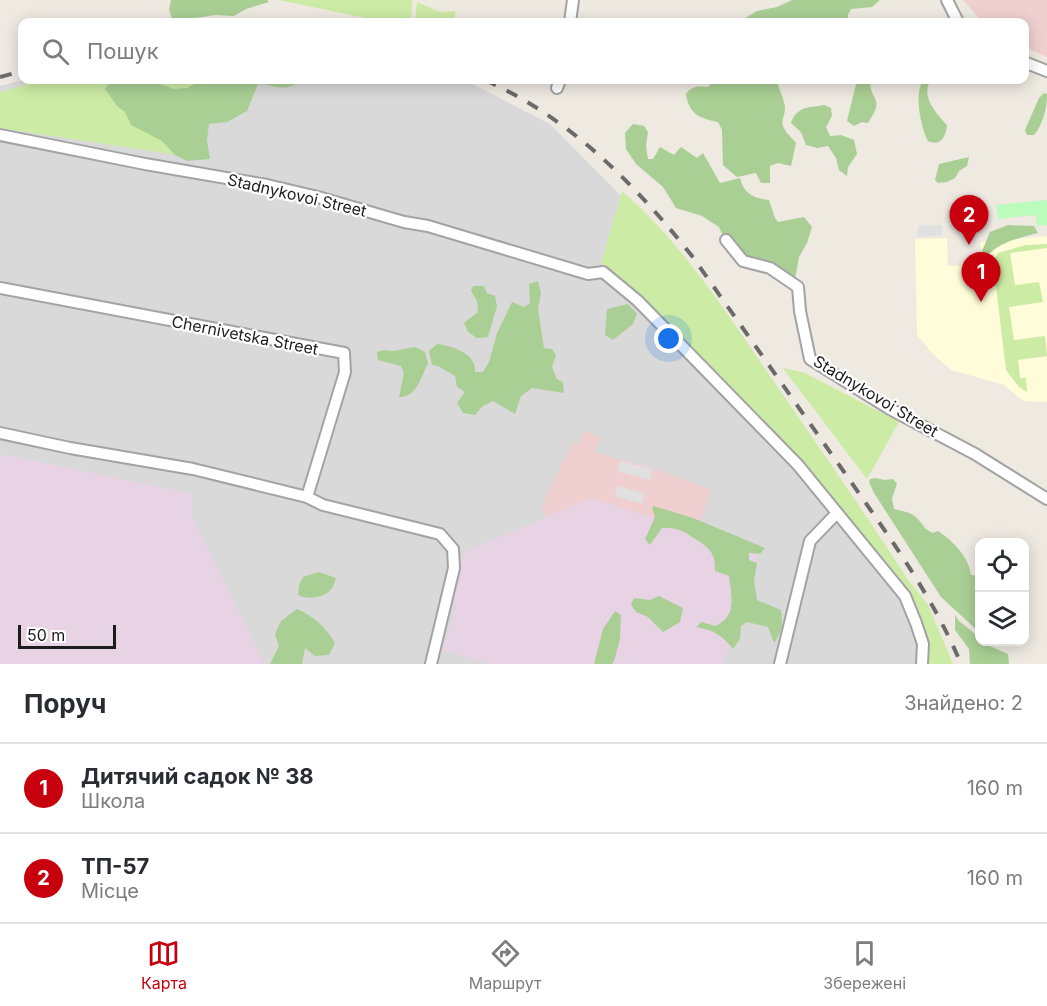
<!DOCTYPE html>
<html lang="uk">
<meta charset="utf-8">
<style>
:root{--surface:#fff;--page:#f2f2f3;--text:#2b2b33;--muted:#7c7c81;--line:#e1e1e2;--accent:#c8000e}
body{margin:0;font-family:Inter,sans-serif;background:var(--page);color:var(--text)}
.controls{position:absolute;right:18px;bottom:18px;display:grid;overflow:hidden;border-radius:12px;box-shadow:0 3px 15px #0003}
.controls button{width:54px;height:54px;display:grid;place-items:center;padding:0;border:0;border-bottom:2px solid var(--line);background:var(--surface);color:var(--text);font:30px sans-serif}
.scale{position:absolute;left:18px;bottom:15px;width:98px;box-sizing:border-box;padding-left:6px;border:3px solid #1c1c1c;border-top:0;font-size:16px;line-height:21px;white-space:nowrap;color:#1c1c1c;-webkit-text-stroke:4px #fff;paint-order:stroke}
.you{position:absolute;left:669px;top:339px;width:21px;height:21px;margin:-15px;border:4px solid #fff;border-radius:50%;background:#1a73e8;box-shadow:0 0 0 9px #1a73e833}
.badge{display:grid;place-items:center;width:39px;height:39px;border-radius:50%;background:var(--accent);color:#fff;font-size:20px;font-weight:700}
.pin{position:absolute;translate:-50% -50px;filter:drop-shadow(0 2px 3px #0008)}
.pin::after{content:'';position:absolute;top:32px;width:21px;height:18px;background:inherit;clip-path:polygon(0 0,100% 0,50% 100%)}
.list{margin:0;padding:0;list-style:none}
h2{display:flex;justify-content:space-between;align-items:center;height:78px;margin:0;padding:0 24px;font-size:26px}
h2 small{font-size:20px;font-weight:400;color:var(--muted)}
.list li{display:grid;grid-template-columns:39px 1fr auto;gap:18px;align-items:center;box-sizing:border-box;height:90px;padding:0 24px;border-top:2px solid var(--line)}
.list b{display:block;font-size:22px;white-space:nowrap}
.list p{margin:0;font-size:20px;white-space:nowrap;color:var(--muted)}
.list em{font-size:20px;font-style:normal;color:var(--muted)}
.icon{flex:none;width:33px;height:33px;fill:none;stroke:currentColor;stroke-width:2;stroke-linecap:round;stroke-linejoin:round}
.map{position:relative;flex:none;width:1047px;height:664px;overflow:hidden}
.search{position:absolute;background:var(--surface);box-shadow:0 3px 15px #0003;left:18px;right:18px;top:18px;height:66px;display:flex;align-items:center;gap:15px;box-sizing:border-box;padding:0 21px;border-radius:12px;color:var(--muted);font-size:22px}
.sheet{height:258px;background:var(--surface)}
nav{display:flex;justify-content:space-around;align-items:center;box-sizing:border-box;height:84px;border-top:2px solid var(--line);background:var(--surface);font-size:16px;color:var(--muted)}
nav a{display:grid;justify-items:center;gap:3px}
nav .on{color:var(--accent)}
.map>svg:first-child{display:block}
.residential{fill:#dad9d9}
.commercial{fill:#f0cfd0}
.industrial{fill:#e8d3e5}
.education{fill:#fffcd9}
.grass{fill:#cceba4}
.forest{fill:#aacf94}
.park{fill:#bbfbbc}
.parking{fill:#e0e0e0}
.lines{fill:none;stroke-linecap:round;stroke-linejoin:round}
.minor-casing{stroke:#a3a3a3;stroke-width:14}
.minor{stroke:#fff;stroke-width:10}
.rail{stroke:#6a6a6a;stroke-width:4;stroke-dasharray:12 12;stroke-linecap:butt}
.labels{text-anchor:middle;stroke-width:4.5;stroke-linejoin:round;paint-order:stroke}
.street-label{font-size:16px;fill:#1c1c1c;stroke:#fff}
</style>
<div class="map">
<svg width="1047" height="664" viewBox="0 0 1047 664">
<rect width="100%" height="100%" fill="#eee9e1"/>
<polygon class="residential" points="23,80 465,80 550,124 678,253 925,609 947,664 0,664 0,86"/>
<g class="commercial">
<polygon points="963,0 1047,0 1047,57 1025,47 1024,22 983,22"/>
<polygon points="584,430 600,438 594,452 667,473 711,490 698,527 648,517 591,498 546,517 542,505 572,443 578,445"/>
</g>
<g class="industrial">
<polygon points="0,454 193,494 191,515 264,664 0,664"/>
<polygon points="591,498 648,517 698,527 760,546 733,640 721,664 490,664 442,650 455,612 454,597 462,556 467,551"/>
</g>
<polygon class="education" points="1047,236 1047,402 1023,401 1004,385 951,370 933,354 917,335 915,239 947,238 948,266 984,264 980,242"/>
<g class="grass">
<polygon points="279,0 412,0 411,22 385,22"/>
<polygon points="417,2 440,12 455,11 455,19 477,22 415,22"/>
<polygon points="43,80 208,80 203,159 0,128 0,92"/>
<path d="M622,191C681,242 726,312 770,376C817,444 864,512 909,581L928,605L953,664H929C927,639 921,617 909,595C896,572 875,551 859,530C816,474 767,422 716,372C678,335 641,298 601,263Z"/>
<polygon points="1047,244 1047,248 1010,253 1015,285 1039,282 1043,302 1009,307 1014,340 1045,336 1047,356 1018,360 1020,378 1026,378 1027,392 1019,387 1006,370 993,262 998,253 1026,245"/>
<polygon points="783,368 805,373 899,422 867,479"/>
</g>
<g class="forest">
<polygon points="171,0 267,0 269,2 246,9 234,16 216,15 173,21 169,10"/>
<polygon points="792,0 880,0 872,7 851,9 848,15 847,22 772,22 767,18 762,22 731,22 742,20 757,11 777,7"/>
<path d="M112,80H149L174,89L187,88L202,80H292L296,84C280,92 274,84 258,84L247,111L227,122L209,124L207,140L210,159L187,161L175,155L162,141L131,125L125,112L117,106L105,89Z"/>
<path d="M715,80L777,81C779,90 785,100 785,109C785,116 780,121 784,128C786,134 792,137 796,143L791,166L778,163L770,166V183H761L756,173L737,177L723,165L722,130L718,122C699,118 689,114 686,94C691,86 699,86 708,87Z"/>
<path d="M857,80H870C870,103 886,96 868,123L862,122L854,126L847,121Z"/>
<path d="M924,80H931C920,96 936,113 947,125C946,136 941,147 928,141C921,128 913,91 924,80Z"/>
<path d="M1044,93L1047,94C1047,108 1043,124 1034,135H1027L1025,130L1039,98Z"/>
<path d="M824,105L831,108L832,116L826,127L830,136L841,135L854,140L857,154L848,167L847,176L839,170L836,158L828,146L817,148L806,145L801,132L791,123C797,106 808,108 824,105Z"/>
<path d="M633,124L644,126L648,132L646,146L648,159H653L660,147L674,155L681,147L697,158L703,153L720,183L740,178C744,194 753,198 769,200L775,218L778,222L804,217L812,227L807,243L799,257L795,279L766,270L726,242L719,227L702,216L676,208L663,187L636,164L626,149L625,133Z"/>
<polygon points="969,157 967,166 959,171 955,178 947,182 938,183 935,180 939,164"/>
<path d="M1008,225L1034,226L1038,233C1017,239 1001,241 986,257L982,251L990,232Z"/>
<path d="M538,281L541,293L538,309L544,348L552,349L556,355L552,367L557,379L563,382L564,393L532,388L521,396L515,414L493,401L483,406L475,415L463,413L457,403L465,392L457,387L455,376L438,366L432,365L429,351L437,344C448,345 468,351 473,362C475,365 475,369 475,372H483L489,362L497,333L512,302L524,307L530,303L529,284Z"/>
<polygon points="473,286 484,286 487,293 495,296 497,306 488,337 477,338 468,332 464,323 478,312 477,301 471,291"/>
<polygon points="628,304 637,314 633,324 613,340 605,335 607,309"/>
<path d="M415,347L425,352L428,363C422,375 416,399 399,397L404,373L401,366L378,360L377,352L384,350L393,351Z"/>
<path d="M875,478L885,480L893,479L897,484L892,498L894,509C902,511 912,512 918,519C924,526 924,529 933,533L938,531C953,541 969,557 971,575L979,576V632L941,597L874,493L869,482L870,479Z"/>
<path d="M654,506L693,518L765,548L760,554L749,553V560L757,563L754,581L757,600L781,610C783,623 782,632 774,643L768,627L747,622L741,626L740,639L733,649C722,635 713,630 696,627L702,622L715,626C738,616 731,596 729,576L715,571C715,554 712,550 697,540C682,531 681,528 662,528L650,545L645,539L655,517L652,508Z"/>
<path d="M319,572L336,578C335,581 334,585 332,588C326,598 307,600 298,595L299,585L303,577Z"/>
<polygon points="659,596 683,608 680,622 663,632 648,617 636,612 631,605 634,598 650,600"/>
<path d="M297,609C314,616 326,628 335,643L329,655L315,656L305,648L302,664H270L279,646L275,634L281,621Z"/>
<polygon points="615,611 621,615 620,639 614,661 612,664 594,664 603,629"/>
<polygon points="955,615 959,621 974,633 980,642 1008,654 1009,664 970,664 969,649 955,630"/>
</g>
<polygon class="park" points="1047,200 1047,225 1037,226 1035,215 998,219 996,205"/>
<g class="parking">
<polygon points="942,225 942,235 918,237 918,226"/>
<polygon points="620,461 653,470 650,480 617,471"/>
<polygon points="618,486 645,494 642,504 615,496"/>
</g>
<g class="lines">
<defs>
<g id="minor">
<polyline points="947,0 958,22"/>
<polyline points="570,22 573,0"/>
<polyline points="1024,62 1047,71"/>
<polyline points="557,88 560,80"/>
<polyline points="0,135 145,164 267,185 318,197 404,222 428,226 588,274 603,272 638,301 798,465 905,596 916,623 923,644 922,664"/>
<polyline points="726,240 743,261 770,268 798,287 800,311 810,359 890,409 975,454 1047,499"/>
<polyline points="0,288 344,353 345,372 307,497 193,469 70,448 0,433"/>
<polyline points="307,497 323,505 440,534 453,549 454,568 431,664"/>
<polyline points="780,664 810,541 837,513"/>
</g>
</defs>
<use href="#minor" class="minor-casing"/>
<use href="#minor" class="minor"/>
<g class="rail">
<polyline points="0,77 22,71"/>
<path d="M485,80C570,118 635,184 692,256C742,327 792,398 842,469C885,531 932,594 961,664"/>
</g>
</g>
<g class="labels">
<g class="street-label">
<text transform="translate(297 195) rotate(13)" y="6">Stadnykovoi Street</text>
<text transform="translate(245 335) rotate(11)" y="6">Chernivetska Street</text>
<text transform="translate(876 396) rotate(31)" y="6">Stadnykovoi Street</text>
</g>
</g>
</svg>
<div class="controls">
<button><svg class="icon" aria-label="locate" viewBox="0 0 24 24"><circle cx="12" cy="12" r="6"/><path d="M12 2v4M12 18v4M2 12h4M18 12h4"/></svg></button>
<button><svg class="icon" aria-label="layers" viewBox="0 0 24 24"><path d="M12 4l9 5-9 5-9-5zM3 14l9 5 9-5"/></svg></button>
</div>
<div class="scale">50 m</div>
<div class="you"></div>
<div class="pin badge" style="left:981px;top:302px">1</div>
<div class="pin badge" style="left:969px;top:245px">2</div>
<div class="search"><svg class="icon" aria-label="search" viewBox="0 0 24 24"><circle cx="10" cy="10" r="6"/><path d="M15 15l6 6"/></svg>Пошук</div>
</div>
<section class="sheet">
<h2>Поруч<small>Знайдено: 2</small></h2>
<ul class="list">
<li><span class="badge">1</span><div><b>Дитячий садок № 38</b><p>Школа</p></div><em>160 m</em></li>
<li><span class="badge">2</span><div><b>ТП-57</b><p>Місце</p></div><em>160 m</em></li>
</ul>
</section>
<nav>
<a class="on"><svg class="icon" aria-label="map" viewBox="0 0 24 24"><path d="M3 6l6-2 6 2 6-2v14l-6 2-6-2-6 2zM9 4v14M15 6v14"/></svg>Карта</a>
<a><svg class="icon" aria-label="directions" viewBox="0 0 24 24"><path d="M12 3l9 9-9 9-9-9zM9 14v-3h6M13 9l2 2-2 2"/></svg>Маршрут</a>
<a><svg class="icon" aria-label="saved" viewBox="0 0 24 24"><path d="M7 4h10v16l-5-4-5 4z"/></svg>Збережені</a>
</nav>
